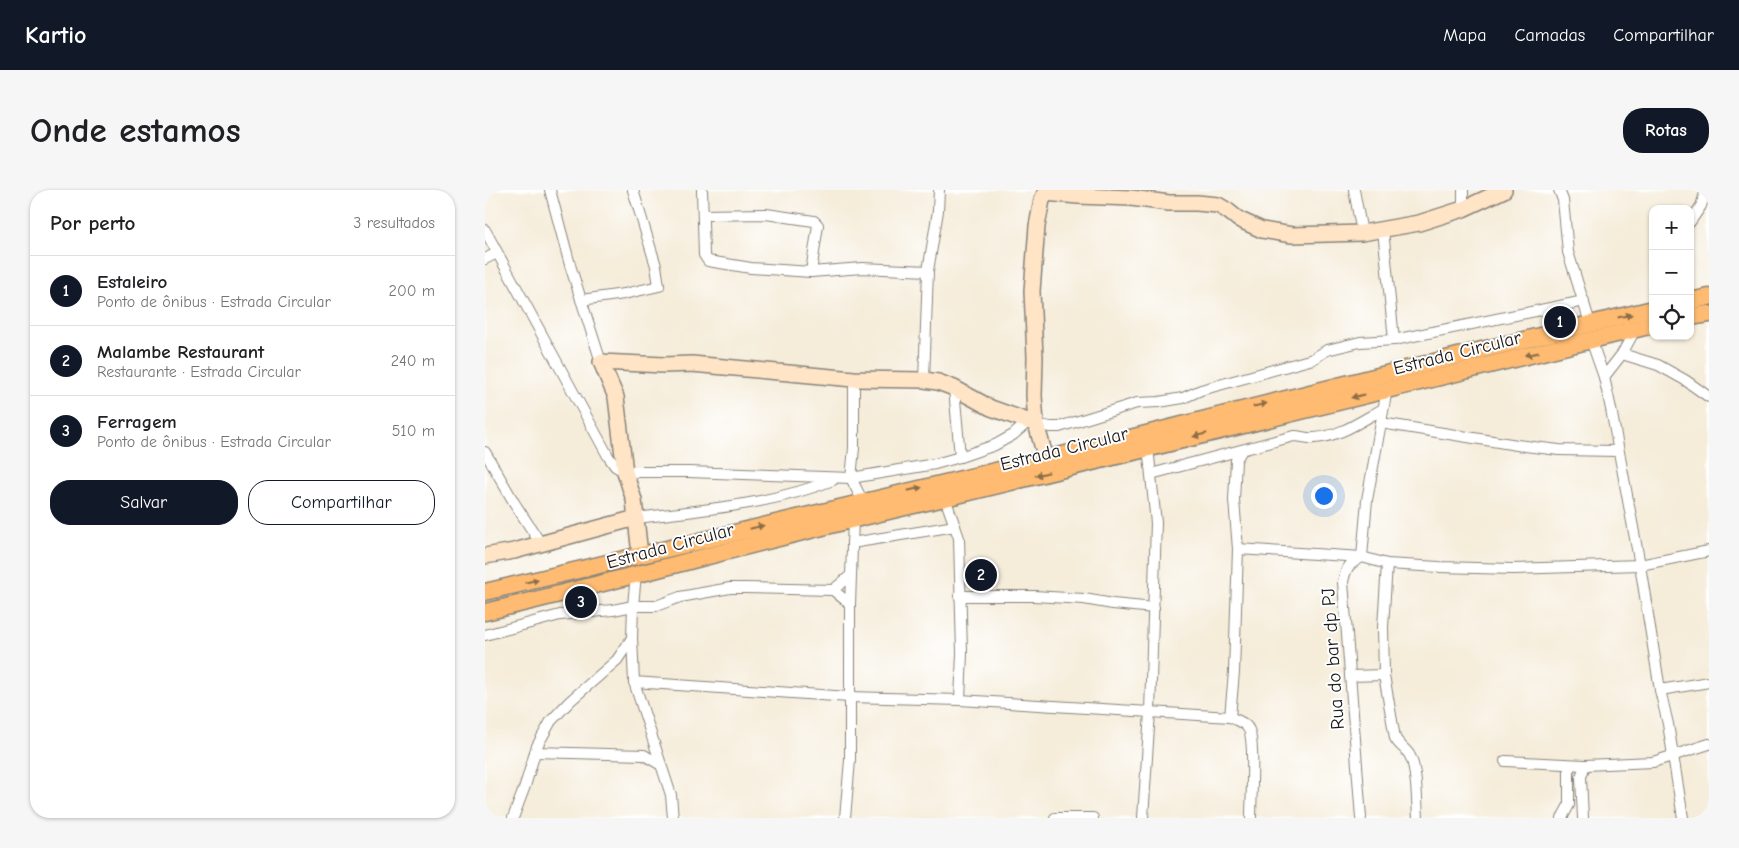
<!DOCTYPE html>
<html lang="pt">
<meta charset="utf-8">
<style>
:root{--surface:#fff;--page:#f6f6f6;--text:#202124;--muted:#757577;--line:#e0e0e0;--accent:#111827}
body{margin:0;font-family:"Comic Neue",sans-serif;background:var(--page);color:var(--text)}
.controls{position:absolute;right:15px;top:15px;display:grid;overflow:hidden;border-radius:10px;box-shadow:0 1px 4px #0004}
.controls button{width:45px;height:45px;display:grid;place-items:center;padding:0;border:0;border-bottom:1px solid var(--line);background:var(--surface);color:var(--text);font:25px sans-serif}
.you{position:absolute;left:838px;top:305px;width:18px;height:18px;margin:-12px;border:4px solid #fff;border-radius:50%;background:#1a73e8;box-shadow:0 0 0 8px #1a73e833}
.badge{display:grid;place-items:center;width:32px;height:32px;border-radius:50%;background:var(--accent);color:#fff;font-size:16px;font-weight:700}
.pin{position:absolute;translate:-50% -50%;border:2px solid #fff;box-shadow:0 1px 5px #0006}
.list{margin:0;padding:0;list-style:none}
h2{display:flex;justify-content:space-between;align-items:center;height:65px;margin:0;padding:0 20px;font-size:21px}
h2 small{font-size:16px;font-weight:400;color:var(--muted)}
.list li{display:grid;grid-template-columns:32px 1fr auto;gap:15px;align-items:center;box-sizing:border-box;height:70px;padding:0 20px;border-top:1px solid var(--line)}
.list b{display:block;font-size:19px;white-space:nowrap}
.list p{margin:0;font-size:16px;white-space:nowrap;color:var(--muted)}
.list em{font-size:16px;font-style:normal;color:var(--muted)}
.actions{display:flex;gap:10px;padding:15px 20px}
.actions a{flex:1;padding:11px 0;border:1px solid var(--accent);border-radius:20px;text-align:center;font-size:18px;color:var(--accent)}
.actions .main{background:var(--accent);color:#fff}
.icon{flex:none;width:28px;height:28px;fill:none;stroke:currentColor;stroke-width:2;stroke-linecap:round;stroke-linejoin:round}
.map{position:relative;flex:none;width:1224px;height:628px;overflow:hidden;border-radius:20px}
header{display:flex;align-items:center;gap:30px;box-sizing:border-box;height:70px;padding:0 25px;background:var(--accent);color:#fff}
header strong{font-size:24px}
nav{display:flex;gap:28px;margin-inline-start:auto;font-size:18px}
.intro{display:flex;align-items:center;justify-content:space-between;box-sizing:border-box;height:120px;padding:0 30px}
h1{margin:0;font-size:35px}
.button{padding:12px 22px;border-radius:20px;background:var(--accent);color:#fff;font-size:18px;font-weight:700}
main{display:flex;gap:30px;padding:0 30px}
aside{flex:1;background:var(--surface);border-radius:20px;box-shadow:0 1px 4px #0004}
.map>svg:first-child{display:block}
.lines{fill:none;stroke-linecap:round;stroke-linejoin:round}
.street-casing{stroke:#88847a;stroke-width:12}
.secondary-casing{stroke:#88847a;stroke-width:18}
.primary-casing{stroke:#88847a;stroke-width:19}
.street{stroke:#fff;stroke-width:10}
.secondary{stroke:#ffe4c6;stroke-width:15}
.primary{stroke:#febb71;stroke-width:16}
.oneway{fill:#8d6c46}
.labels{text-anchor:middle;stroke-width:4;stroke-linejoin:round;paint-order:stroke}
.street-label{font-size:19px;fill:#1c1c1c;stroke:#fff}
</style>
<header>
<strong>Kartio</strong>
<nav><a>Mapa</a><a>Camadas</a><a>Compartilhar</a></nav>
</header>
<div class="intro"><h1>Onde estamos</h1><a class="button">Rotas</a></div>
<main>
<aside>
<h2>Por perto<small>3 resultados</small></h2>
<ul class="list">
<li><span class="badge">1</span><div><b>Estaleiro</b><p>Ponto de ônibus · Estrada Circular</p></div><em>200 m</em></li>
<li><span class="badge">2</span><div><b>Malambe Restaurant</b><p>Restaurante · Estrada Circular</p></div><em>240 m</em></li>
<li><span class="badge">3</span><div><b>Ferragem</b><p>Ponto de ônibus · Estrada Circular</p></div><em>510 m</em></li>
</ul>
<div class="actions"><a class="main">Salvar</a><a>Compartilhar</a></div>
</aside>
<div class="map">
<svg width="1224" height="628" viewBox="0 0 1224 628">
<rect width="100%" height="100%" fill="#fff"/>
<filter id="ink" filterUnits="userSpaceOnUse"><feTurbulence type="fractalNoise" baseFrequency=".02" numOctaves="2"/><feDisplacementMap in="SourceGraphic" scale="10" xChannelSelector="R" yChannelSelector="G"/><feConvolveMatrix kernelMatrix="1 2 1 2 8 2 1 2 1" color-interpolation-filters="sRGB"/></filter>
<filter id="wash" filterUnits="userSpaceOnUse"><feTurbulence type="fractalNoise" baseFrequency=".0096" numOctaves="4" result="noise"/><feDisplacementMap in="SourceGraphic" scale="20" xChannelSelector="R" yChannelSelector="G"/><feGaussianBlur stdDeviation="1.12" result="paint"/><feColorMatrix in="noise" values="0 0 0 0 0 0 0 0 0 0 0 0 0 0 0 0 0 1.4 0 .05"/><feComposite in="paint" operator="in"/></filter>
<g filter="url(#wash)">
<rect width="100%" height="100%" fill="#f5ecd9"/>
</g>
<g filter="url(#ink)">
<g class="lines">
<defs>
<g id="street">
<polyline points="65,0 85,75 116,172"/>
<polyline points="217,0 219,65 223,71 266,78 326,82 377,78 443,81"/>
<polyline points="869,0 877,43"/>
<polyline points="1074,0 1078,10 1083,62 1105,133"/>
<polyline points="978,19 978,0"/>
<polyline points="218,25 281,24 329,31 333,35 326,82"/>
<polyline points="1205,32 1216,16 1221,0"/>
<polyline points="0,40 123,266 130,276 140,282 204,282 366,288 450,274 475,267 510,255 528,245 543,232"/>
<polyline points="898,40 909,150"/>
<polyline points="0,69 12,63"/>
<polyline points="96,110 139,104 174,96 171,76 148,0"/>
<polyline points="1106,150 1119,187 1126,219 1155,375 1175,500 1183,534 1198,628"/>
<polyline points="1137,164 1173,175 1200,190 1224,207"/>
<polyline points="1119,187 1137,164 1151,138"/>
<polyline points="369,189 369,258 366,288 378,312"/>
<polyline points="439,190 443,81 453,21 454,0"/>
<polyline points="469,198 475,267"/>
<polyline points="896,233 1032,255 1074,260 1133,261"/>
<polyline points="551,234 565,237 574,237 652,213 674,212 698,208 716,200 828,169 842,160 875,152 909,150 1099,111"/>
<polyline points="0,262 30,314 56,354"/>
<path d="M666,284L809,246C816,246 822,249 829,248C854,247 876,231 898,219"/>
<polyline points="460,308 474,348 477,463 475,510"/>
<path d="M151,328C218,320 285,315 348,290"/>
<polyline points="367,353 470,336"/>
<polyline points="753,359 877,367 902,374 954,377 1028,379 1155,375 1224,361"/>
<path d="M902,374L898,437L899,485L910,548C915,557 922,559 925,566C932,578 932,613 933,628"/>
<polyline points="151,384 148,416 171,416 195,407 245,398 260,398 348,400 365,414"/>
<polyline points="348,400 366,385"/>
<polyline points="474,406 549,406 599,409 628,414 669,418"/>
<polyline points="0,445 75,425 128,420 148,416 147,448 132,470 85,511 66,531 52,556 40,596 28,628"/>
<path d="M147,448L149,492L364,507L475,510L745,527C752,530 761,533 764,540C770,554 766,610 766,628"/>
<polyline points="865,486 899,485"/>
<polyline points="149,492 186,605 188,628"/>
<polyline points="1175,500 1224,492"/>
<polyline points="745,527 749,482 753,359 749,310 751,270 757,260"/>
<polyline points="50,562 159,565 176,575"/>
<polyline points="1020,571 1100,575 1168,572 1224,554"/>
<polyline points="360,628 365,570 365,414 368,329"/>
<polyline points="570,628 608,628"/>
<polyline points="658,628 665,522 671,333 663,257"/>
<path d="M876,628L858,392C861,377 864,374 877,367L882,310L902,199"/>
<polyline points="1077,628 1084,615 1084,575"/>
<polyline points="1098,628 1096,587 1100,575"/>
</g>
<g id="secondary">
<polyline points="561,269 551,234 549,206 550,167 547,101 552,36 557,10 560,3 593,6 646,8 684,13 712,13 733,15 743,21 753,29 777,40 807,45 877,43 934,33 978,19 1019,0"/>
<polyline points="151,328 155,365"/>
<polyline points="0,366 29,361 151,328 149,310 140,282 131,207 116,172 179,175 207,174 369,189 439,190 453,192 469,198 506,218 551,234"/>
</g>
<g id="primary">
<polyline points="1205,111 1224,107"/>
<polyline points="1205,127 1224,124"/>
<polyline points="0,402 561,269 1005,158 1168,119"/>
<path d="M0,422C154,386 306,342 460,308L1168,135"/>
</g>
</defs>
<use href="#street" class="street-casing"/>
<use href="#secondary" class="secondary-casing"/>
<use href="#primary" class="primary-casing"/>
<use href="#street" class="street"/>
<use href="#secondary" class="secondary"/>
<use href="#primary" class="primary"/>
</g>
<defs><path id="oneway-solid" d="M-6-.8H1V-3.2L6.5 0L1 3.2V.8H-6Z" transform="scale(1.25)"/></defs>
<g class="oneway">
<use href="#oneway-solid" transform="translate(1140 126) rotate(-12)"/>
<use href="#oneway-solid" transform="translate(1047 164) rotate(167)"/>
<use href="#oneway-solid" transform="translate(873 206) rotate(166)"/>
<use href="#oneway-solid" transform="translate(775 215) rotate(-14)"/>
<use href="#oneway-solid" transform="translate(715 245) rotate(166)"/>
<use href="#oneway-solid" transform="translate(557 284) rotate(166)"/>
<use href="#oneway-solid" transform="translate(430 299) rotate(-13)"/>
<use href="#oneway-solid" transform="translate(272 337) rotate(-13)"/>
<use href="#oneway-solid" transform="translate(47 391) rotate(-13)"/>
</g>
</g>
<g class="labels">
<g class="street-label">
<text transform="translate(972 162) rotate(-14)" y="7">Estrada Circular</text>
<text transform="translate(579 258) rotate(-14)" y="7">Estrada Circular</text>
<text transform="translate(185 355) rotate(-15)" y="7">Estrada Circular</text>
<text transform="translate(847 469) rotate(-94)" y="7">Rua do bar dp PJ</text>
</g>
</g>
</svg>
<div class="controls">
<button>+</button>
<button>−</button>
<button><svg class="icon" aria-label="locate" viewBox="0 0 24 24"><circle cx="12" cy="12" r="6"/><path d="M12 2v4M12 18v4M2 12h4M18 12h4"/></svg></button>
</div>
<div class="you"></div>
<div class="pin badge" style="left:1075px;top:132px">1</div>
<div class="pin badge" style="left:496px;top:385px">2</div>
<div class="pin badge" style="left:96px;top:412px">3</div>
</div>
</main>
